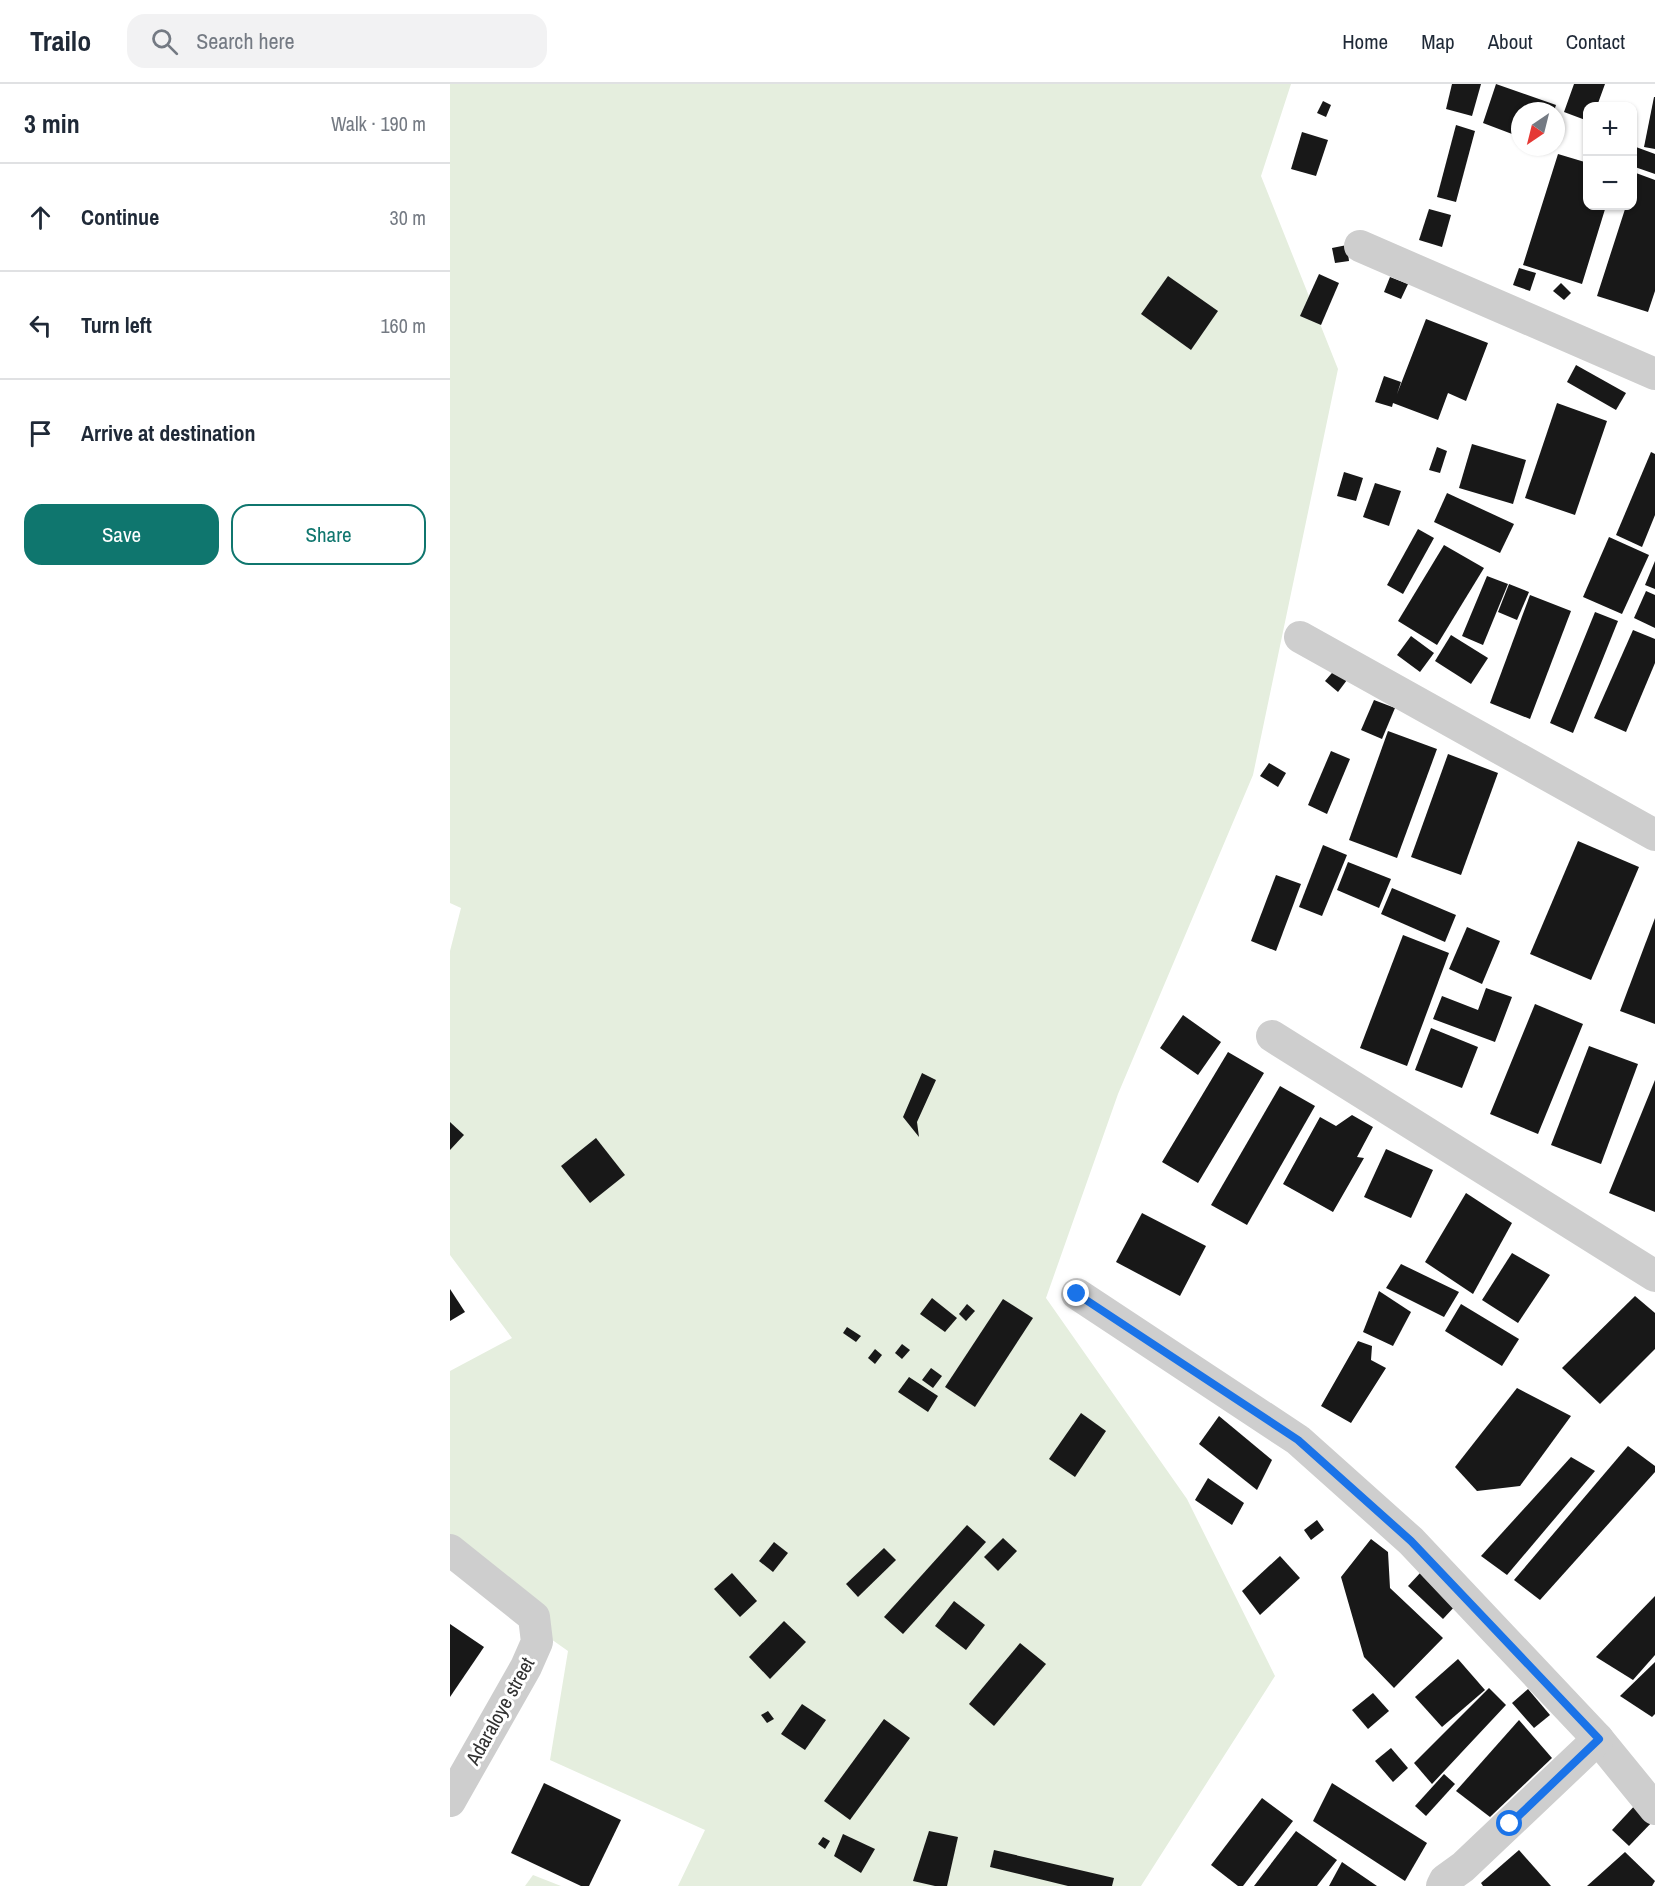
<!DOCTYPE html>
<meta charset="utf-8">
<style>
:root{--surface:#fff;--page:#f2f2f3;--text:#1f2937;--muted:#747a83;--line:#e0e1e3;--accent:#0f766e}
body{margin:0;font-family:"Archivo Narrow",sans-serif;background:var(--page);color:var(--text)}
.controls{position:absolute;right:18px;top:18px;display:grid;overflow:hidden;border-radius:12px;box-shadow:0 2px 4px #0004}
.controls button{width:54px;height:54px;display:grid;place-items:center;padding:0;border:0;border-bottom:2px solid var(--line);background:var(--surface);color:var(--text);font:30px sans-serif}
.compass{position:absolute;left:1061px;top:18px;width:54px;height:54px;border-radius:50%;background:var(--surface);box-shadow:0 2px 4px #0004;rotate:215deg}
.stop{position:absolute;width:18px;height:18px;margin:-14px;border:4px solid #1a73e8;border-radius:50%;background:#fff}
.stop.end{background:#1a73e8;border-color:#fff;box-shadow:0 2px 6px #0008}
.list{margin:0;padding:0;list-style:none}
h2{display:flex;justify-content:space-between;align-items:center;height:78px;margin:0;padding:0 24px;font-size:26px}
h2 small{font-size:20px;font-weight:400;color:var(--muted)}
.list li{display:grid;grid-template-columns:39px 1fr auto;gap:18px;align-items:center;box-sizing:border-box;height:108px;padding:0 24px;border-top:2px solid var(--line)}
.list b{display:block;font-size:22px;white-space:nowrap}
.list em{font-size:20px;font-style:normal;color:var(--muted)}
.actions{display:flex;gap:12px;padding:18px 24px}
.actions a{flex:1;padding:14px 0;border:2px solid var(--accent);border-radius:18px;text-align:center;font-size:21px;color:var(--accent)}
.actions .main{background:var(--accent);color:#fff}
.icon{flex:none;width:33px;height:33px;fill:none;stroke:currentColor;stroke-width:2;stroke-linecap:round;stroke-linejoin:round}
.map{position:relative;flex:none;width:1205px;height:1802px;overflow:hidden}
header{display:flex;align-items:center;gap:36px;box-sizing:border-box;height:84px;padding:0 30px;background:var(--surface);border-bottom:2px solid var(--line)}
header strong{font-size:28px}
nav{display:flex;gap:33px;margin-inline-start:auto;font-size:21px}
.search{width:420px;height:54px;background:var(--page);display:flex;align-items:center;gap:15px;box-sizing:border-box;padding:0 21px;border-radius:18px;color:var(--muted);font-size:22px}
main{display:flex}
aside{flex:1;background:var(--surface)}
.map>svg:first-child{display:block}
.green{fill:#e5eede}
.building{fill:#181818}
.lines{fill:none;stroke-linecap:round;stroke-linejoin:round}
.minor{stroke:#cecece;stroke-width:32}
.route{stroke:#1a73e8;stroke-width:8}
.labels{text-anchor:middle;stroke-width:6;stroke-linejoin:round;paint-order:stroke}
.street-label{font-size:20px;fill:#313131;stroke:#fff}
</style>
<header>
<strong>Trailo</strong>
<div class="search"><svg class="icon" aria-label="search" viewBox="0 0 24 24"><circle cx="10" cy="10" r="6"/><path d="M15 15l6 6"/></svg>Search here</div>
<nav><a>Home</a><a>Map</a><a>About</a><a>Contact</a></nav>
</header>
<main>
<aside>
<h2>3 min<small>Walk · 190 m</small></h2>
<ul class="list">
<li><svg class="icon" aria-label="ahead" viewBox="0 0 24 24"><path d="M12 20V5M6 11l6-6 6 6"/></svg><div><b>Continue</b></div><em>30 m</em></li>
<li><svg class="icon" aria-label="left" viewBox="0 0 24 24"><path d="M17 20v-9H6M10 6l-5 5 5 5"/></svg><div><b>Turn left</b></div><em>160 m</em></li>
<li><svg class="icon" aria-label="arrive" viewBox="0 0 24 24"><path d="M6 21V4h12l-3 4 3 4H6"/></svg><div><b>Arrive at destination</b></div></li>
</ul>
<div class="actions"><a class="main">Save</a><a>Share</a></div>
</aside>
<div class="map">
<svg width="1205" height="1802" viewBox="0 0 1205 1802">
<rect width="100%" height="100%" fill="#fff"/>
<g class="green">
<polygon points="0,0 841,0 811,92 888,285 803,691 668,1010 596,1214 737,1415 825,1592 691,1802 228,1802 255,1746 100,1676 118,1567 0,1484 0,1287 62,1254 0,1171 0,867 11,824 0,819"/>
<polygon points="83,1791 111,1802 75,1802"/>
</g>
<g class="building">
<polygon points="1002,0 1031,0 1022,32 996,25"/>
<polygon points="1046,0 1106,21 1104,27 1070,27 1070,53 1033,39"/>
<polygon points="1124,0 1155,0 1147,22 1138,22 1138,37 1114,28"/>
<polygon points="1204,13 1205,13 1205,65 1194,63"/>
<polygon points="873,17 881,21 876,33 867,29"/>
<polygon points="1006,41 1025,47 1006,118 987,113"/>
<polygon points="852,48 878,56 866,92 841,85"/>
<polygon points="1186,63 1205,70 1205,90 1182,82 1182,72"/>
<polygon points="1108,70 1138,79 1138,122 1156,122 1132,200 1073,181"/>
<polygon points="1186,89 1205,96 1205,207 1198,228 1147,212 1176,122 1182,122 1182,101"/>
<polygon points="979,125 1001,131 992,163 969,156"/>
<polygon points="897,161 899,177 885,179 882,164"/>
<polygon points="1069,184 1086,189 1080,207 1063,201"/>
<polygon points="869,190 889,199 871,241 850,232"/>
<polygon points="718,192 768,227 741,266 691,230"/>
<polygon points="940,193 958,200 951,215 934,208"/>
<polygon points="1111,199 1121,209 1114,216 1103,207"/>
<polygon points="976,235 1038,259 1016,317 998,309 988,336 943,319 942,323 925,318 934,292 951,298 947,310"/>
<polygon points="1126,281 1176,309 1166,326 1117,298"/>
<polygon points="1107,319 1157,337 1125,431 1075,414"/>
<polygon points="1022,360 1076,376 1063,420 1009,404"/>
<polygon points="987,363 997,367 990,389 979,386"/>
<polygon points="1201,368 1205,370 1205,431 1192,463 1166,451"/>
<polygon points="894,388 913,394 906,417 887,412"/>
<polygon points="925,399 951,407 939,442 913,433"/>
<polygon points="997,409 1064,440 1050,469 984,438"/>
<polygon points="968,445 984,454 953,510 937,501"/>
<polygon points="1159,453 1199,471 1172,530 1133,513"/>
<polygon points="994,461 1034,484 987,561 948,537"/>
<polygon points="1205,477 1205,505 1195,501"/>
<polygon points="1037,492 1058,500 1033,561 1012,552"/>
<polygon points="1059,500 1079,508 1067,536 1048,528"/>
<polygon points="1196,507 1205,511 1205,544 1184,534"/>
<polygon points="1080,511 1121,527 1080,635 1040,619"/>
<polygon points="1145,528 1168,537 1123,649 1100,639"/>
<polygon points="1183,546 1205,555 1205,579 1176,648 1144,634"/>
<polygon points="1001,551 1038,574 1021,600 985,577"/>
<polygon points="961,552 984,569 970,588 947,571"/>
<polygon points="888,582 900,592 888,608 875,597"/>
<polygon points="924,616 945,624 932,655 911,646"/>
<polygon points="938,647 987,665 947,774 899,756"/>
<polygon points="881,667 900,675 877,730 858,721"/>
<polygon points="998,670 1048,689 1011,791 961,773"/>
<polygon points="819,679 836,689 828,703 810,692"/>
<polygon points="1128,757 1189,783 1141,896 1080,870"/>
<polygon points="873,761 897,771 872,832 849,823"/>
<polygon points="898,778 941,795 929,824 887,806"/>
<polygon points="826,791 851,800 826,867 801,857"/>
<polygon points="942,804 1006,831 995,858 931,830"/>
<polygon points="1205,834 1205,940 1170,927"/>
<polygon points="1017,843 1050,857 1032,900 999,885"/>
<polygon points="953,851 999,869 957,982 910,964"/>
<polygon points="1036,904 1062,913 1045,958 983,935 992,912 1028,926"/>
<polygon points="1085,920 1133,940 1088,1050 1040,1030"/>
<polygon points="733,931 771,958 748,991 710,964"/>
<polygon points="981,944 1028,963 1012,1004 965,986"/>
<polygon points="1139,962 1188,980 1151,1080 1101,1061"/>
<polygon points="778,968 814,989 748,1099 712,1078"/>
<polygon points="472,989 486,996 467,1038 469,1053 453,1033"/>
<polygon points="1205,996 1205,1128 1159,1109"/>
<polygon points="830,1002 865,1022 797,1141 761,1121"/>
<polygon points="902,1031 923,1043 907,1073 914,1074 883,1128 833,1100 870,1033 886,1042"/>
<polygon points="0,1038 14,1051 0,1066"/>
<polygon points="146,1054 175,1091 140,1119 111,1082"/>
<polygon points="936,1065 983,1086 961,1134 914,1113"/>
<polygon points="1016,1109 1062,1139 1023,1210 975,1178"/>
<polygon points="692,1129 756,1162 730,1212 666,1178"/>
<polygon points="1062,1169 1100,1191 1068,1239 1032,1216"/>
<polygon points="951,1180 1009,1208 994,1233 936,1204"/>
<polygon points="0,1205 15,1228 0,1237"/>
<polygon points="929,1207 961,1228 943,1262 913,1248"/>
<polygon points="1185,1212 1205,1229 1205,1265 1150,1320 1112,1284"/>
<polygon points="482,1214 507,1234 495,1248 470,1230"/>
<polygon points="553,1215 583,1234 525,1323 495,1303"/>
<polygon points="517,1220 525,1227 516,1237 509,1230"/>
<polygon points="1011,1220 1069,1255 1052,1282 995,1247"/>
<polygon points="397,1243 411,1252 406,1258 393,1249"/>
<polygon points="908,1257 922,1262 921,1276 936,1284 901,1339 871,1322"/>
<polygon points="452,1260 460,1266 452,1275 445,1269"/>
<polygon points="425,1265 432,1271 425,1280 418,1274"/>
<polygon points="481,1284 492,1292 483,1304 472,1296"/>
<polygon points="459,1293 488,1312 478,1328 448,1308"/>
<polygon points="1067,1304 1121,1332 1070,1402 1027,1407 1005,1383"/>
<polygon points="631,1329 656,1347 625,1393 599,1375"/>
<polygon points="769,1332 822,1376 807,1406 749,1360"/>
<polygon points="1178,1362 1205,1382 1205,1388 1090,1516 1064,1496"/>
<polygon points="1121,1373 1145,1387 1057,1491 1031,1472"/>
<polygon points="758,1394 794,1419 782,1441 745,1416"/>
<polygon points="867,1436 874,1446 861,1456 854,1446"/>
<polygon points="517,1441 536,1458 453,1550 434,1533"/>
<polygon points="553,1454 567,1467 548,1487 534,1473"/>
<polygon points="921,1455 938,1468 940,1504 993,1554 944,1604 914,1573 891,1493"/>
<polygon points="324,1458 338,1469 323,1488 309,1477"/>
<polygon points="434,1464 446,1476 408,1513 396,1500"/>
<polygon points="830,1472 850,1494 810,1531 792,1507"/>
<polygon points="971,1488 1006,1521 993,1535 958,1502"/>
<polygon points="282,1489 307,1517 290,1533 264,1505"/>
<polygon points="1205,1512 1205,1571 1183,1596 1146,1573"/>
<polygon points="504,1517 535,1541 516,1566 485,1542"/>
<polygon points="334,1537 356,1558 320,1595 299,1573"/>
<polygon points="0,1540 34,1563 0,1613"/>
<polygon points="570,1559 596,1580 544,1642 519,1620"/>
<polygon points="1008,1575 1035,1606 992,1643 965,1613"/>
<polygon points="1205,1578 1205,1630 1202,1633 1170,1612"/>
<polygon points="1039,1604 1056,1621 982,1700 964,1679"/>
<polygon points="1078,1605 1100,1631 1084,1644 1062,1619"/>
<polygon points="923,1609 939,1627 918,1645 902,1626"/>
<polygon points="352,1620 376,1636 355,1666 331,1650"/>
<polygon points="318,1627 324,1635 317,1639 311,1631"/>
<polygon points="434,1635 460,1654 400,1736 374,1717"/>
<polygon points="1069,1636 1102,1674 1040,1733 1006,1707"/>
<polygon points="941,1664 958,1684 943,1698 925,1677"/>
<polygon points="994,1690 1005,1700 976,1732 965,1722"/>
<polygon points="94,1699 171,1736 139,1802 131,1802 61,1769"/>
<polygon points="882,1699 977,1759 955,1797 863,1737"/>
<polygon points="812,1714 843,1737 793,1802 788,1802 761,1781"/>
<polygon points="1188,1718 1205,1735 1179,1762 1162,1746"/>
<polygon points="479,1747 508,1753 497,1802 485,1802 463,1797"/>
<polygon points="846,1747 887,1776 867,1802 804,1802"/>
<polygon points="393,1750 425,1765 411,1789 384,1772"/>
<polygon points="373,1753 380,1757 375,1765 368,1760"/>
<polygon points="544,1766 664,1794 662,1802 618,1802 540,1783"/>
<polygon points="1069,1766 1101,1802 1033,1802 1031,1799"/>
<polygon points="1175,1768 1205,1797 1202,1802 1137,1802"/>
<polygon points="892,1778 927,1802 879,1802"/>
</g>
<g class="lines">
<g class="minor">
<polyline points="910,162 1205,290"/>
<polyline points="850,553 1205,751"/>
<polyline points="822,952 1205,1192"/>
<polyline points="627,1210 848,1356 961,1457 1148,1655 1205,1725"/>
<polyline points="0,1466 84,1533 87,1558 76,1583 0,1717"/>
<polyline points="992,1802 995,1796 1013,1783 1148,1655"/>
</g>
</g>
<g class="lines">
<polyline class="route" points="627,1210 848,1356 961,1457 1149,1655 1060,1740"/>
</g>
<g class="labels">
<g class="street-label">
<text transform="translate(50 1627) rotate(-61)" y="7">Adaraloye street</text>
</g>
</g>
</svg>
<div class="controls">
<button>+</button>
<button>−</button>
</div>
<svg class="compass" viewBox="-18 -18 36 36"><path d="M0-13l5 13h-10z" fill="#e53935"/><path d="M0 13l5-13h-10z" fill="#747a83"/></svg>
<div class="stop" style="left:1060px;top:1740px"></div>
<div class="stop end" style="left:627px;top:1210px"></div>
</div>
</main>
